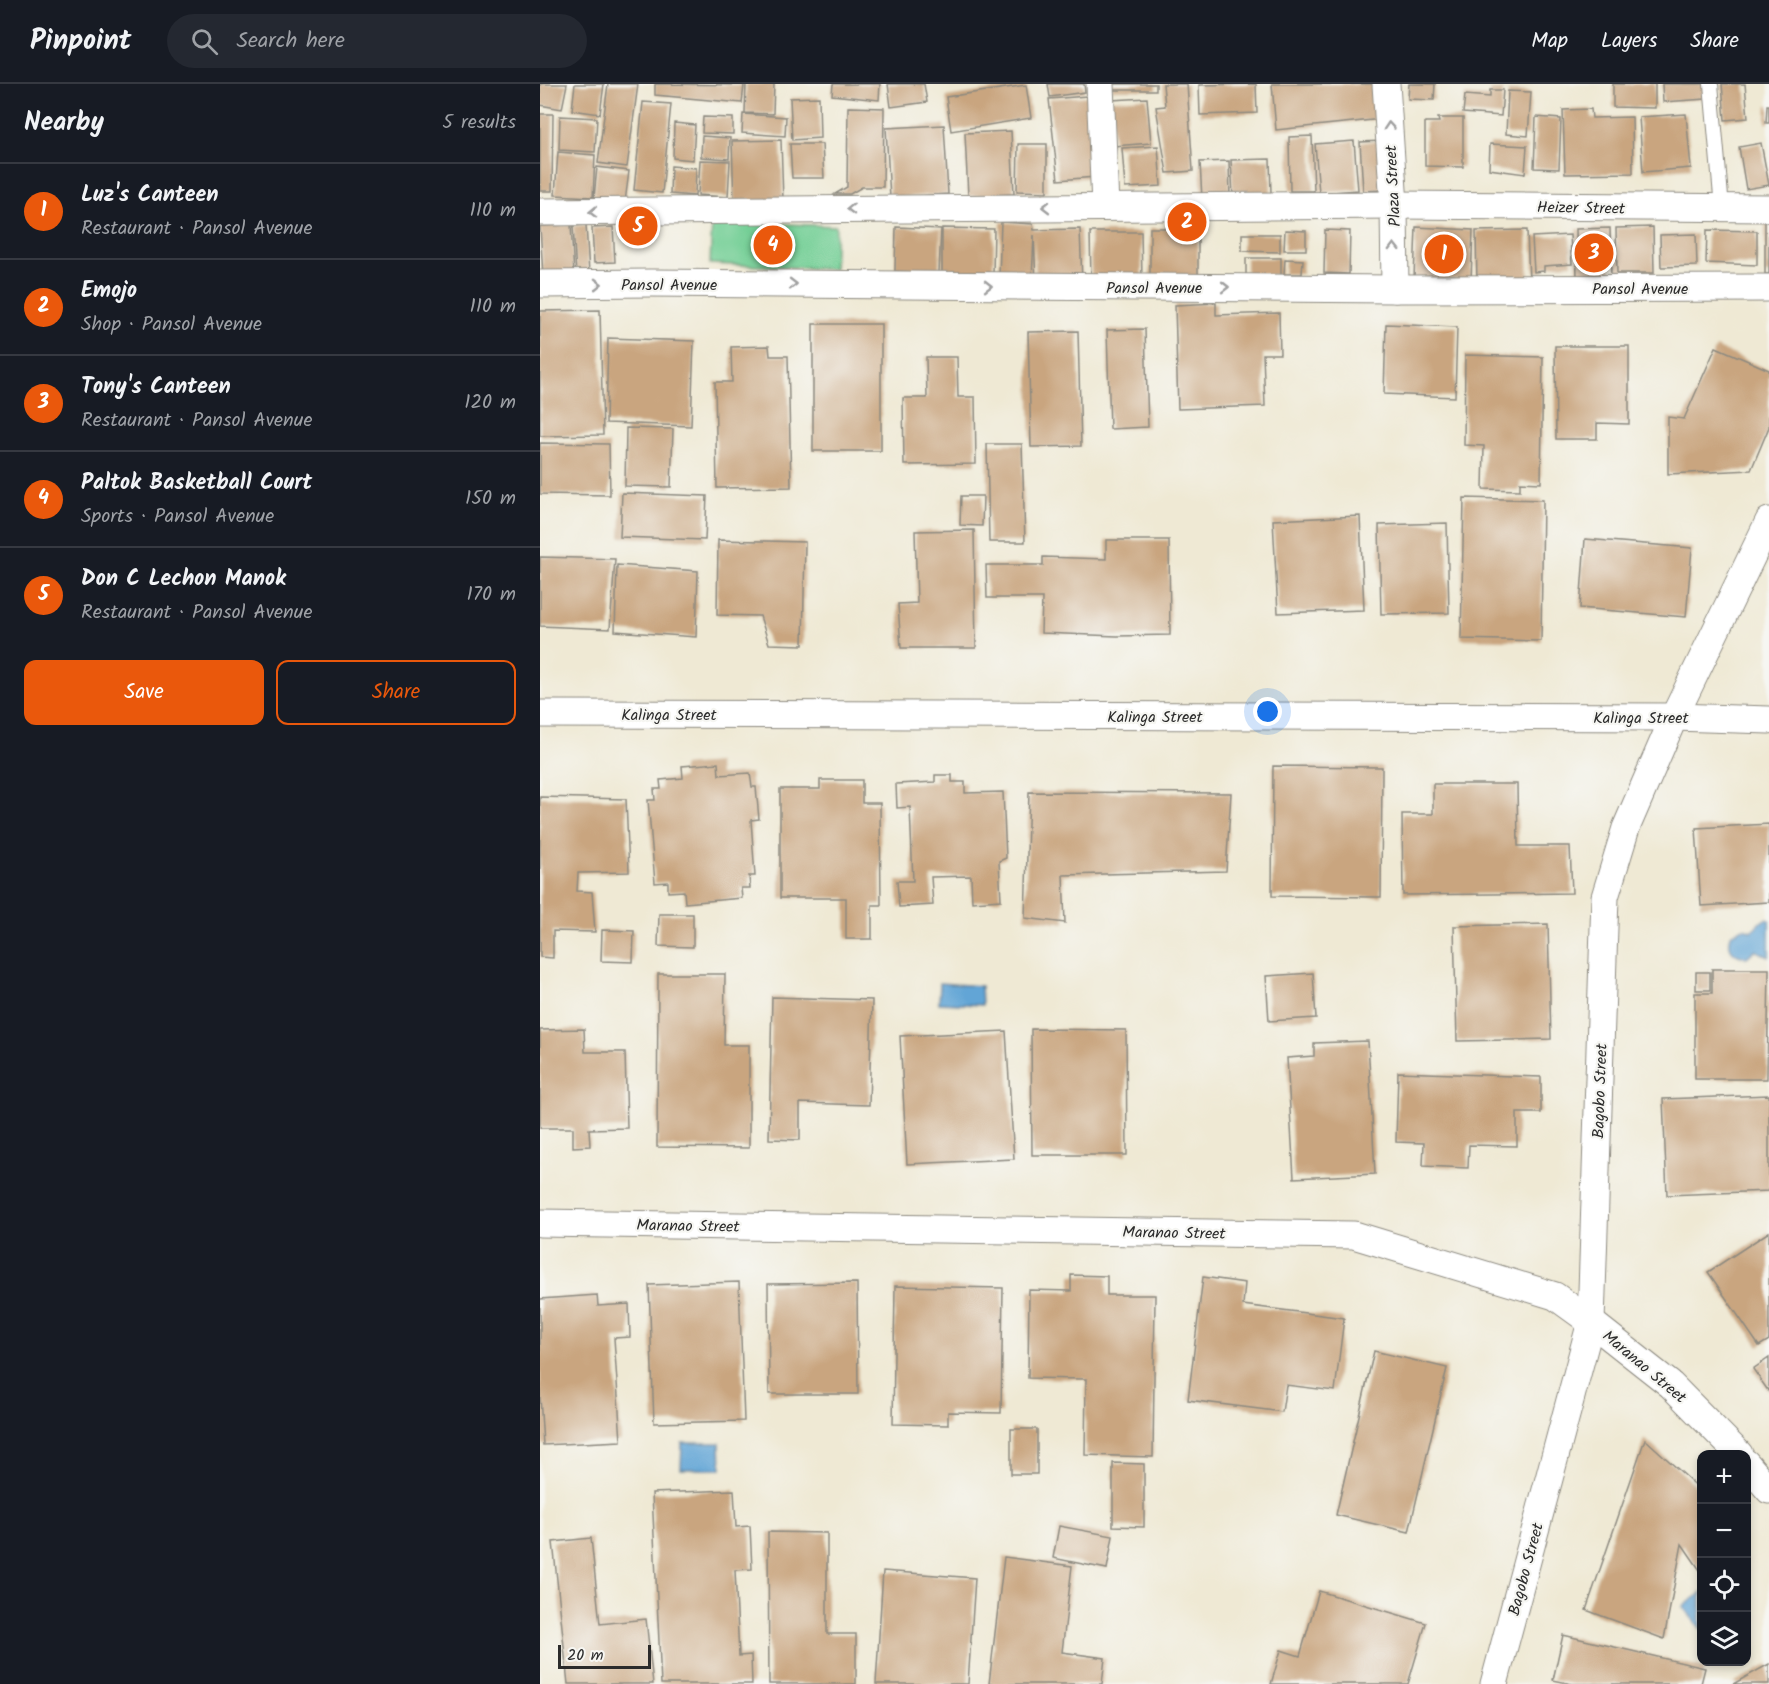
<!DOCTYPE html>
<meta charset="utf-8">
<style>
:root{--surface:#171b24;--page:#242831;--text:#f1f3f6;--muted:#9ea1a6;--line:#363941;--accent:#ea580c}
body{margin:0;font-family:Kalam,sans-serif;background:var(--page);color:var(--text)}
.controls{position:absolute;right:18px;bottom:18px;display:grid;overflow:hidden;border-radius:12px;box-shadow:0 3px 9px #0003}
.controls button{width:54px;height:54px;display:grid;place-items:center;padding:0;border:0;border-bottom:2px solid var(--line);background:var(--surface);color:var(--text);font:30px sans-serif}
.scale{position:absolute;left:18px;bottom:15px;width:93px;box-sizing:border-box;padding-left:6px;border:3px solid #2b2b2b;border-top:0;font-size:16px;line-height:21px;white-space:nowrap;color:#2b2b2b;-webkit-text-stroke:4px #f6f6f2;paint-order:stroke}
.you{position:absolute;left:728px;top:628px;width:21px;height:21px;margin:-15px;border:4px solid #fff;border-radius:50%;background:#1a73e8;box-shadow:0 0 0 9px #1a73e833}
.badge{display:grid;place-items:center;width:39px;height:39px;border-radius:50%;background:var(--accent);color:#fff;font-size:20px;font-weight:700}
.pin{position:absolute;translate:-50% -50%;border:3px solid #fff;box-shadow:0 2px 6px #0006}
.list{margin:0;padding:0;list-style:none}
h2{display:flex;justify-content:space-between;align-items:center;height:78px;margin:0;padding:0 24px;font-size:26px}
h2 small{font-size:20px;font-weight:400;color:var(--muted)}
.list li{display:grid;grid-template-columns:39px 1fr auto;gap:18px;align-items:center;box-sizing:border-box;height:96px;padding:0 24px;border-top:2px solid var(--line)}
.list b{display:block;font-size:22px;white-space:nowrap}
.list p{margin:0;font-size:20px;white-space:nowrap;color:var(--muted)}
.list em{font-size:20px;font-style:normal;color:var(--muted)}
.actions{display:flex;gap:12px;padding:18px 24px}
.actions a{flex:1;padding:14px 0;border:2px solid var(--accent);border-radius:12px;text-align:center;font-size:21px;color:var(--accent)}
.actions .main{background:var(--accent);color:#fff}
.icon{flex:none;width:33px;height:33px;fill:none;stroke:currentColor;stroke-width:2;stroke-linecap:round;stroke-linejoin:round}
.map{position:relative;flex:none;width:1229px;height:1600px;overflow:hidden}
header{display:flex;align-items:center;gap:36px;box-sizing:border-box;height:84px;padding:0 30px;background:var(--surface);border-bottom:2px solid var(--line)}
header strong{font-size:28px}
nav{display:flex;gap:33px;margin-inline-start:auto;font-size:21px}
.search{width:420px;height:54px;background:var(--page);display:flex;align-items:center;gap:15px;box-sizing:border-box;padding:0 21px;border-radius:33px;color:var(--muted);font-size:22px}
main{display:flex}
aside{flex:1;background:var(--surface)}
.map>svg:first-child{display:block}
.green{fill:#75cf96;stroke:#507d60;stroke-width:1.5}
.water{fill:#62a5d6;stroke:#466880;stroke-width:1.5}
.building{fill:#c9a57f}
.lines{fill:none;stroke-linecap:round;stroke-linejoin:round}
.lane-casing{stroke:#8d8a80;stroke-width:16}
.street-casing{stroke:#8d8a80;stroke-width:29}
.lane{stroke:#fff;stroke-width:14}
.street{stroke:#fff;stroke-width:27}
.oneway{stroke:#a0a0a0}
.labels{text-anchor:middle;stroke-width:4.5;stroke-linejoin:round;paint-order:stroke}
.street-label{font-size:16px;fill:#2b2b2b;stroke:#f6f6f2}
</style>
<header>
<strong>Pinpoint</strong>
<div class="search"><svg class="icon" aria-label="search" viewBox="0 0 24 24"><circle cx="10" cy="10" r="6"/><path d="M15 15l6 6"/></svg>Search here</div>
<nav><a>Map</a><a>Layers</a><a>Share</a></nav>
</header>
<main>
<aside>
<h2>Nearby<small>5 results</small></h2>
<ul class="list">
<li><span class="badge">1</span><div><b>Luz's Canteen</b><p>Restaurant · Pansol Avenue</p></div><em>110 m</em></li>
<li><span class="badge">2</span><div><b>Emojo</b><p>Shop · Pansol Avenue</p></div><em>110 m</em></li>
<li><span class="badge">3</span><div><b>Tony's Canteen</b><p>Restaurant · Pansol Avenue</p></div><em>120 m</em></li>
<li><span class="badge">4</span><div><b>Paltok Basketball Court</b><p>Sports · Pansol Avenue</p></div><em>150 m</em></li>
<li><span class="badge">5</span><div><b>Don C Lechon Manok</b><p>Restaurant · Pansol Avenue</p></div><em>170 m</em></li>
</ul>
<div class="actions"><a class="main">Save</a><a>Share</a></div>
</aside>
<div class="map">
<svg width="1229" height="1600" viewBox="0 0 1229 1600">
<rect width="100%" height="100%" fill="#f6f6f2"/>
<filter id="ink" filterUnits="userSpaceOnUse"><feTurbulence type="fractalNoise" baseFrequency=".0167" numOctaves="2"/><feDisplacementMap in="SourceGraphic" scale="12" xChannelSelector="R" yChannelSelector="G"/><feConvolveMatrix kernelMatrix="1 2 1 2 8 2 1 2 1" color-interpolation-filters="sRGB"/></filter>
<filter id="wash" filterUnits="userSpaceOnUse"><feTurbulence type="fractalNoise" baseFrequency=".008" numOctaves="4" result="noise"/><feDisplacementMap in="SourceGraphic" scale="24" xChannelSelector="R" yChannelSelector="G"/><feGaussianBlur stdDeviation="1.35" result="paint"/><feColorMatrix in="noise" values="0 0 0 0 0 0 0 0 0 0 0 0 0 0 0 0 0 1.4 0 .05"/><feComposite in="paint" operator="in"/></filter>
<g filter="url(#wash)">
<rect width="100%" height="100%" fill="#efe9d4"/>
<polygon class="green" points="172,137 296,142 294,185 170,180"/>
<g class="water">
<path d="M1227,835L1229,836V873L1215,866L1207,873C1192,872 1186,863 1192,849L1204,844L1212,847L1219,839Z"/>
<polygon points="400,899 441,902 442,921 399,919"/>
<polygon points="142,1359 180,1359 181,1385 141,1385"/>
<polygon points="1161,1509 1161,1545 1143,1523"/>
</g>
<g id="blocks">
<g class="building">
<polygon points="0,0 27,0 22,25 0,21"/>
<polygon points="35,0 64,0 60,30 32,26"/>
<polygon points="68,0 98,0 87,83 58,79"/>
<polygon points="115,0 204,1 202,19 115,11"/>
<polygon points="206,0 234,0 233,30 205,29"/>
<polygon points="293,0 340,0 339,16 292,11"/>
<polygon points="348,0 384,0 387,18 351,23"/>
<polygon points="508,0 544,0 545,8 510,13"/>
<rect x="572" y="0" width="44" height="6"/>
<polygon points="623,0 647,0 653,87 627,89 616,23 625,22"/>
<polygon points="716,0 717,29 660,31 659,1"/>
<polygon points="732,0 838,0 842,35 736,46"/>
<polygon points="869,0 895,0 894,16 868,15"/>
<polygon points="1073,0 1115,0 1115,24 1073,23"/>
<polygon points="1122,0 1165,0 1166,15 1123,18"/>
<polygon points="1182,0 1205,0 1208,34 1185,36"/>
<polygon points="486,1 491,34 411,47 406,13"/>
<polygon points="950,6 963,6 961,32 923,29 925,11 950,13"/>
<polygon points="968,7 991,8 988,52 966,50"/>
<polygon points="547,12 556,93 518,96 509,15"/>
<polygon points="279,13 280,54 252,56 250,14"/>
<polygon points="607,14 611,59 574,62 571,16"/>
<polygon points="103,18 131,20 122,109 94,106"/>
<polygon points="1227,21 1229,21 1229,39 1226,39"/>
<polygon points="308,23 344,24 343,103 322,103 310,110 295,110 307,103"/>
<polygon points="1051,25 1052,34 1092,33 1093,89 1025,90 1023,26"/>
<polygon points="0,30 13,30 12,107 0,107"/>
<polygon points="203,30 246,33 245,52 202,49"/>
<polygon points="1146,30 1151,84 1103,88 1099,33"/>
<polygon points="20,32 57,34 55,68 19,66"/>
<polygon points="163,33 193,34 193,50 162,49"/>
<polygon points="996,33 1021,35 1019,85 994,84"/>
<polygon points="898,34 923,34 923,83 885,82 885,38 899,38"/>
<polygon points="134,39 155,41 153,76 133,74"/>
<polygon points="404,41 408,110 350,114 346,44"/>
<polygon points="471,47 474,110 428,112 425,49"/>
<polygon points="162,52 190,54 189,75 161,73"/>
<polygon points="772,52 774,107 750,107 749,53"/>
<polygon points="241,56 243,116 194,118 192,57"/>
<polygon points="814,57 818,106 779,109 775,60"/>
<polygon points="842,57 845,106 823,107 820,58"/>
<polygon points="1221,59 1229,101 1206,105 1199,63"/>
<polygon points="250,60 282,60 284,94 252,94"/>
<polygon points="478,60 507,60 507,108 477,107"/>
<polygon points="950,60 987,62 985,90 949,85"/>
<polygon points="618,62 621,102 585,104 582,64"/>
<polygon points="18,68 55,71 53,113 15,111"/>
<polygon points="730,75 731,110 693,112 691,76"/>
<polygon points="160,76 190,77 188,113 158,111"/>
<polygon points="689,77 690,114 662,115 660,78"/>
<polygon points="131,82 156,84 155,112 130,110"/>
<polygon points="57,83 89,87 85,118 54,114"/>
<polygon points="461,138 493,140 494,146 540,145 542,198 496,200 494,151 492,195 459,194"/>
<rect x="1225" y="138" width="4" height="52"/>
<polygon points="31,141 34,191 3,192 0,142"/>
<polygon points="46,141 49,189 36,190 33,142"/>
<polygon points="73,143 75,178 54,179 52,144"/>
<polygon points="356,143 401,145 399,189 355,187"/>
<polygon points="876,143 933,146 931,196 874,194"/>
<polygon points="1113,143 1114,189 1077,189 1076,144"/>
<polygon points="402,144 454,145 453,191 402,189"/>
<rect x="610" y="144" width="48" height="56"/>
<polygon points="1070,144 1071,194 1037,195 1036,145"/>
<polygon points="745,146 766,147 766,166 744,166"/>
<polygon points="785,146 810,147 809,190 784,189"/>
<polygon points="987,146 989,198 937,199 936,147"/>
<polygon points="1167,146 1217,147 1217,181 1166,179"/>
<polygon points="550,148 601,148 602,195 551,196"/>
<polygon points="702,150 740,150 740,168 702,167"/>
<polygon points="1156,150 1157,182 1121,183 1120,151"/>
<polygon points="1030,151 1032,180 1004,182 1004,187 994,188 992,153"/>
<rect x="706" y="174" width="35" height="17"/>
<polygon points="745,175 763,176 762,190 744,190"/>
<polygon points="676,219 676,231 739,229 740,270 723,270 725,322 638,325 635,221"/>
<polygon points="60,226 63,351 0,352 0,227"/>
<rect x="273" y="240" width="68" height="127"/>
<polygon points="846,240 917,243 915,313 844,310"/>
<polygon points="605,245 608,343 570,345 567,246"/>
<polygon points="538,247 541,362 491,363 488,248"/>
<polygon points="68,254 154,257 151,342 66,339"/>
<polygon points="229,262 230,272 248,272 251,403 177,404 175,298 192,298 191,263"/>
<polygon points="1015,262 1089,262 1089,340 1057,339 1057,355 1016,355"/>
<polygon points="1176,263 1229,286 1229,343 1211,386 1128,390 1128,333 1144,335"/>
<polygon points="925,271 1003,273 1001,399 980,398 980,406 943,405 944,362 924,361"/>
<polygon points="386,273 417,273 418,313 435,313 436,380 364,381 363,314 387,314"/>
<polygon points="86,344 133,345 131,403 85,402"/>
<polygon points="0,359 69,360 70,411 0,410"/>
<polygon points="447,360 482,360 485,458 449,458"/>
<polygon points="82,409 167,412 165,456 80,453"/>
<polygon points="421,412 443,412 442,442 420,441"/>
<polygon points="924,414 1003,416 1001,557 921,555"/>
<polygon points="820,432 824,526 738,529 733,436"/>
<polygon points="907,439 909,529 841,530 839,441"/>
<polygon points="434,446 436,564 361,564 358,520 377,519 375,447"/>
<polygon points="1045,455 1152,464 1146,533 1040,524"/>
<polygon points="178,456 265,458 263,561 229,560 220,532 177,531"/>
<polygon points="566,456 629,456 630,551 577,552 501,549 502,514 447,514 446,481 503,481 503,473 566,475"/>
<polygon points="0,473 75,475 70,545 0,542"/>
<polygon points="77,481 158,487 156,553 75,547"/>
<polygon points="178,679 179,691 210,689 212,703 216,703 219,735 211,736 215,792 209,792 210,804 201,804 202,814 145,819 144,807 128,808 128,798 115,799 108,716 115,716 114,705 121,705 120,696 143,694 142,682"/>
<polygon points="733,682 842,683 841,813 732,812"/>
<polygon points="395,691 412,691 412,698 425,698 425,709 463,708 466,774 459,777 461,816 432,818 431,792 391,793 393,821 359,823 357,797 373,797 370,723 357,724 356,700 395,698"/>
<polygon points="280,696 322,696 322,719 340,719 341,821 332,821 332,855 306,855 306,814 240,814 240,705 280,705"/>
<polygon points="893,700 977,700 978,762 1030,762 1032,809 863,811 862,730 893,730"/>
<polygon points="489,708 691,709 686,787 523,791 525,839 485,834"/>
<polygon points="0,713 86,715 89,788 38,789 37,807 52,808 55,848 13,847 13,874 0,873"/>
<polygon points="1229,740 1229,818 1161,822 1156,744"/>
<polygon points="119,830 153,830 153,863 118,862"/>
<polygon points="1008,840 1011,955 917,957 914,842"/>
<polygon points="62,846 94,847 93,878 61,877"/>
<polygon points="1172,885 1229,885 1227,995 1155,995 1155,909 1172,909"/>
<rect x="1156" y="888" width="14" height="18"/>
<polygon points="773,889 776,934 729,937 726,892"/>
<polygon points="118,890 185,890 184,961 209,961 209,1064 117,1063"/>
<polygon points="232,913 332,916 329,1021 260,1019 260,1056 229,1055"/>
<polygon points="44,945 45,968 85,968 87,1044 49,1045 50,1062 33,1063 33,1044 0,1044 0,946"/>
<polygon points="491,945 586,946 587,1071 492,1071"/>
<polygon points="466,947 474,1075 367,1080 360,952"/>
<polygon points="828,957 835,1090 754,1094 747,974 774,972 774,959"/>
<polygon points="858,988 1001,993 1001,1029 977,1029 977,1062 929,1061 928,1084 883,1082 884,1059 856,1058"/>
<polygon points="1229,1011 1229,1107 1127,1111 1123,1015"/>
<polygon points="1229,1148 1229,1256 1219,1262 1168,1188"/>
<polygon points="531,1191 567,1192 567,1211 615,1211 613,1373 545,1371 546,1295 488,1294 489,1206 531,1207"/>
<polygon points="663,1193 705,1199 703,1221 804,1234 795,1307 746,1301 742,1328 648,1316"/>
<polygon points="199,1198 204,1337 114,1339 109,1201"/>
<polygon points="317,1199 318,1310 229,1310 228,1200"/>
<polygon points="355,1202 463,1204 461,1329 408,1328 408,1341 353,1340"/>
<polygon points="57,1211 58,1222 89,1220 90,1253 74,1254 81,1357 3,1361 0,1312 0,1215"/>
<polygon points="834,1267 907,1284 869,1448 796,1431"/>
<polygon points="1229,1274 1229,1308 1213,1285"/>
<rect x="471" y="1345" width="26" height="45"/>
<polygon points="1105,1355 1162,1407 1162,1489 1142,1460 1124,1555 1046,1526"/>
<polygon points="573,1379 604,1380 604,1443 573,1442"/>
<polygon points="194,1406 196,1443 210,1442 212,1485 195,1486 199,1572 211,1571 212,1600 121,1600 112,1409"/>
<polygon points="519,1442 573,1452 567,1485 513,1474"/>
<polygon points="228,1448 287,1449 287,1550 316,1550 316,1600 229,1600"/>
<polygon points="51,1454 60,1540 106,1535 113,1600 28,1600 13,1458"/>
<polygon points="464,1473 532,1482 522,1568 565,1574 562,1600 449,1600"/>
<polygon points="343,1487 435,1494 428,1600 336,1600"/>
<polygon points="779,1507 886,1539 868,1600 731,1600 741,1566 760,1572"/>
<polygon points="1023,1551 1165,1584 1161,1600 1032,1600 1013,1596"/>
<polygon points="1229,1580 1229,1600 1193,1600"/>
</g>
</g>
</g>
<g filter="url(#ink)">
<use href="#blocks" fill-opacity="0" stroke="#8d8a80" stroke-width="1.5"/>
<g class="lines">
<defs>
<polyline id="lane" points="1171,0 1182,124"/>
<g id="street">
<polyline points="560,0 565,123"/>
<polyline points="846,0 854,121 855,205"/>
<polyline points="0,128 854,121 1229,124"/>
<polyline points="0,200 111,199 855,205 1229,204"/>
<polyline points="0,630 1134,633 1229,636"/>
<polyline points="0,1139 814,1151 1015,1212 1051,1238 1131,1301 1199,1370"/>
<polyline points="1206,1379 1229,1406"/>
<polyline points="954,1600 1051,1238 1065,813 1086,744 1134,633 1229,437"/>
</g>
</defs>
<use href="#lane" class="lane-casing"/>
<use href="#street" class="street-casing"/>
<use href="#lane" class="lane"/>
<use href="#street" class="street"/>
</g>
<defs><path id="oneway-chevron" d="M-2-3.5L2.5 0L-2 3.5" fill="none" stroke-width="1.6" stroke-linecap="round" stroke-linejoin="round" transform="scale(1.5)"/></defs>
<g class="oneway">
<use href="#oneway-chevron" transform="translate(849 42) rotate(-94)"/>
<use href="#oneway-chevron" transform="translate(506 123) rotate(180)"/>
<use href="#oneway-chevron" transform="translate(311 125) rotate(179)"/>
<use href="#oneway-chevron" transform="translate(53 128) rotate(179)"/>
<use href="#oneway-chevron" transform="translate(854 163) rotate(-91)"/>
<use href="#oneway-chevron" transform="translate(58 200) rotate(-1)"/>
<use href="#oneway-chevron" transform="translate(253 200)"/>
<use href="#oneway-chevron" transform="translate(448 202)"/>
<use href="#oneway-chevron" transform="translate(685 203)"/>
</g>
</g>
<g class="labels">
<g class="street-label">
<text transform="translate(852 102) rotate(-93)" y="6">Plaza Street</text>
<text transform="translate(1041 123) rotate(1)" y="6">Heizer Street</text>
<text x="129" y="206">Pansol Avenue</text>
<text x="614" y="209">Pansol Avenue</text>
<text x="1100" y="210">Pansol Avenue</text>
<text x="129" y="636">Kalinga Street</text>
<text x="615" y="638">Kalinga Street</text>
<text x="1101" y="639">Kalinga Street</text>
<text transform="translate(1059 1007) rotate(-88)" y="6">Bagobo Street</text>
<text transform="translate(148 1141) rotate(1)" y="6">Maranao Street</text>
<text transform="translate(634 1148) rotate(1)" y="6">Maranao Street</text>
<text transform="translate(1105 1282) rotate(40)" y="6">Maranao Street</text>
<text transform="translate(985 1485) rotate(-75)" y="6">Bagobo Street</text>
</g>
</g>
</svg>
<div class="controls">
<button>+</button>
<button>−</button>
<button><svg class="icon" aria-label="locate" viewBox="0 0 24 24"><circle cx="12" cy="12" r="6"/><path d="M12 2v4M12 18v4M2 12h4M18 12h4"/></svg></button>
<button><svg class="icon" aria-label="layers" viewBox="0 0 24 24"><path d="M12 4l9 5-9 5-9-5zM3 14l9 5 9-5"/></svg></button>
</div>
<div class="scale">20 m</div>
<div class="you"></div>
<div class="pin badge" style="left:904px;top:170px">1</div>
<div class="pin badge" style="left:647px;top:138px">2</div>
<div class="pin badge" style="left:1054px;top:169px">3</div>
<div class="pin badge" style="left:233px;top:161px">4</div>
<div class="pin badge" style="left:98px;top:142px">5</div>
</div>
</main>
